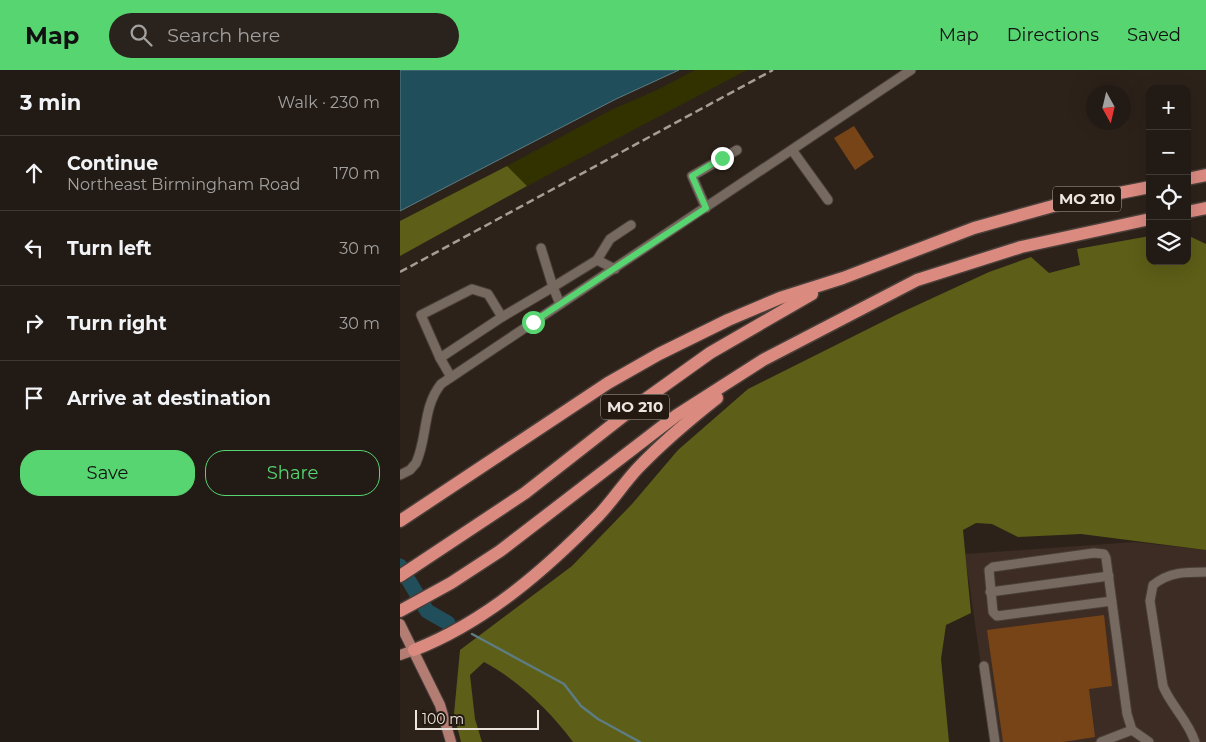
<!DOCTYPE html>
<meta charset="utf-8">
<style>
:root{--surface:#221a14;--page:#2a231d;--text:#f1f3f6;--muted:#a2a1a0;--line:#3f3834;--accent:#57d570}
body{margin:0;font-family:Montserrat,sans-serif;background:var(--page);color:var(--text)}
.controls{position:absolute;right:15px;top:15px;display:grid;overflow:hidden;border-radius:10px;box-shadow:0 5px 20px #0002}
.controls button{width:45px;height:45px;display:grid;place-items:center;padding:0;border:0;border-bottom:1px solid var(--line);background:var(--surface);color:var(--text);font:25px sans-serif}
.compass{position:absolute;left:686px;top:15px;width:45px;height:45px;border-radius:50%;background:var(--surface);box-shadow:0 5px 20px #0002;rotate:172deg}
.scale{position:absolute;left:15px;bottom:12px;width:124px;box-sizing:border-box;padding-left:5px;border:2px solid #ece5df;border-top:0;font-size:14px;line-height:18px;white-space:nowrap;color:#ece5df;-webkit-text-stroke:4px #231911;paint-order:stroke}
.stop{position:absolute;width:15px;height:15px;margin:-11px;border:4px solid #57d570;border-radius:50%;background:#fff}
.stop.end{background:#57d570;border-color:#fff;box-shadow:0 1px 5px #0008}
.list{margin:0;padding:0;list-style:none}
h2{display:flex;justify-content:space-between;align-items:center;height:65px;margin:0;padding:0 20px;font-size:21px}
h2 small{font-size:16px;font-weight:400;color:var(--muted)}
.list li{display:grid;grid-template-columns:32px 1fr auto;gap:15px;align-items:center;box-sizing:border-box;height:75px;padding:0 20px;border-top:1px solid var(--line)}
.list b{display:block;font-size:19px;white-space:nowrap}
.list p{margin:0;font-size:16px;white-space:nowrap;color:var(--muted)}
.list em{font-size:16px;font-style:normal;color:var(--muted)}
.actions{display:flex;gap:10px;padding:15px 20px}
.actions a{flex:1;padding:11px 0;border:1px solid var(--accent);border-radius:20px;text-align:center;font-size:18px;color:var(--accent)}
.actions .main{background:var(--accent);color:#111}
.icon{flex:none;width:28px;height:28px;fill:none;stroke:currentColor;stroke-width:2;stroke-linecap:round;stroke-linejoin:round}
.map{position:relative;flex:none;width:806px;height:672px;overflow:hidden}
header{display:flex;align-items:center;gap:30px;box-sizing:border-box;height:70px;padding:0 25px;background:var(--accent);color:#111}
header strong{font-size:24px}
nav{display:flex;gap:28px;margin-inline-start:auto;font-size:18px}
.search{width:350px;height:45px;background:var(--page);display:flex;align-items:center;gap:12px;box-sizing:border-box;padding:0 18px;border-radius:28px;color:var(--muted);font-size:19px}
main{display:flex}
aside{flex:1;background:var(--surface)}
.map>svg:first-child{display:block}
.industrial{fill:#3d2c23}
.green{fill:#323200}
.forest{fill:#5d5e17}
.water{fill:#204f5b;stroke:#5d7c83}
.lines{fill:none;stroke-linecap:round;stroke-linejoin:round}
.stream{stroke:#5d7c83;stroke-width:2.5}
.river{stroke:#204f5b;stroke-width:15}
.building{fill:#774417}
.minor-casing{stroke:#493f39;stroke-width:11}
.major-casing{stroke:#493f39;stroke-width:12}
.highway-casing{stroke:#493f39;stroke-width:15}
.minor{stroke:#76695f;stroke-width:9}
.major{stroke:#b37d73;stroke-width:10}
.highway{stroke:#db8a80;stroke-width:12}
.rail{stroke:#a69d96;stroke-width:2.5;stroke-dasharray:8 4;stroke-linecap:butt}
.route{stroke:#57d570;stroke-width:6}
.labels{text-anchor:middle;stroke-width:4;stroke-linejoin:round;paint-order:stroke}
.shield{fill:#231911;stroke:#b0a8a1;stroke-width:1}
.shield-label{font-size:15px;font-weight:bold;fill:#ece5df}
</style>
<header>
<strong>Map</strong>
<div class="search"><svg class="icon" aria-label="search" viewBox="0 0 24 24"><circle cx="10" cy="10" r="6"/><path d="M15 15l6 6"/></svg>Search here</div>
<nav><a>Map</a><a>Directions</a><a>Saved</a></nav>
</header>
<main>
<aside>
<h2>3 min<small>Walk · 230 m</small></h2>
<ul class="list">
<li><svg class="icon" aria-label="ahead" viewBox="0 0 24 24"><path d="M12 20V5M6 11l6-6 6 6"/></svg><div><b>Continue</b><p>Northeast Birmingham Road</p></div><em>170 m</em></li>
<li><svg class="icon" aria-label="left" viewBox="0 0 24 24"><path d="M17 20v-9H6M10 6l-5 5 5 5"/></svg><div><b>Turn left</b></div><em>30 m</em></li>
<li><svg class="icon" aria-label="right" viewBox="0 0 24 24"><path d="M7 20v-9h11M14 6l5 5-5 5"/></svg><div><b>Turn right</b></div><em>30 m</em></li>
<li><svg class="icon" aria-label="arrive" viewBox="0 0 24 24"><path d="M6 21V4h12l-3 4 3 4H6"/></svg><div><b>Arrive at destination</b></div></li>
</ul>
<div class="actions"><a class="main">Save</a><a>Share</a></div>
</aside>
<div class="map">
<svg width="806" height="672" viewBox="0 0 806 672">
<rect width="100%" height="100%" fill="#2d221a"/>
<polygon class="industrial" points="735,472 806,480 806,672 592,672 565,484"/>
<polygon class="green" points="295,0 347,0 127,116 107,96 211,40 257,20"/>
<g class="forest">
<polygon points="107,96 127,116 0,186 0,151"/>
<path d="M787,165L806,174V480L681,464L618,467L592,454L576,453L563,460L571,543L546,555L541,589L549,672H173C149,640 119,611 84,592L70,605L75,649L82,672H61L54,644L60,580L172,496L232,434L278,380L348,319L498,244L589,202L631,187L649,203L680,195L677,179L750,166V191H787Z"/>
</g>
<polygon class="water" points="0,0 279,0 216,29 0,141"/>
<g class="lines">
<polyline class="stream" points="72,564 164,614 181,636 198,649 240,672"/>
<polyline class="river" points="0,496 27,541 48,553"/>
</g>
<g class="building">
<polygon points="454,56 474,87 455,100 434,68"/>
<polygon points="704,545 712,616 689,619 695,667 663,672 603,672 587,560"/>
</g>
<g class="lines">
<defs>
<g id="minor">
<polyline points="392,80 428,130"/>
<polyline points="306,138 292,106 337,80"/>
<polyline points="197,190 210,169 231,155"/>
<polyline points="160,234 153,217 197,190 215,199"/>
<polyline points="40,288 21,245 72,219 88,224 102,247"/>
<polyline points="51,307 40,288 102,247 153,217 141,178"/>
<path d="M0,405L10,400L16,393C28,367 22,338 41,314L511,0"/>
<polyline points="590,522 709,506"/>
<polyline points="712,531 597,546 593,542 589,500 593,497 694,483 704,484 706,488 727,644 732,660"/>
<polyline points="584,596 595,672"/>
<polyline points="701,672 732,660 749,672"/>
<path d="M795,672C788,650 771,636 763,616L750,531L753,515C769,502 785,502 806,502"/>
</g>
<g id="major">
<polyline points="0,554 40,635 51,672"/>
<polyline points="0,585 14,580"/>
</g>
<g id="highway">
<polyline points="787,109 806,105"/>
<polyline points="787,142 806,138"/>
<polyline points="0,451 208,313 259,284 328,250 380,228 443,208 574,158 653,136 750,117"/>
<polyline points="0,506 125,423 240,333 310,283 412,224"/>
<polyline points="0,541 51,513 100,481 277,345 363,290 517,210 621,177 750,149"/>
<path d="M14,580C86,552 146,499 199,445C213,430 224,413 238,398C262,373 289,350 317,328"/>
</g>
</defs>
<use href="#minor" class="minor-casing"/>
<use href="#major" class="major-casing"/>
<use href="#highway" class="highway-casing"/>
<use href="#minor" class="minor"/>
<use href="#major" class="major"/>
<use href="#highway" class="highway"/>
<polyline class="rail" points="0,202 373,0"/>
</g>
<g class="lines">
<polyline class="route" points="133,252 306,138 292,106 322,88"/>
</g>
<g class="labels">
<g class="shield">
<rect x="653" y="116.5" width="68" height="25" rx="4"/>
<rect x="201" y="324.5" width="68" height="25" rx="4"/>
</g>
<g class="shield-label">
<text x="687" y="134">MO 210</text>
<text x="235" y="342">MO 210</text>
</g>
</g>
</svg>
<div class="controls">
<button>+</button>
<button>−</button>
<button><svg class="icon" aria-label="locate" viewBox="0 0 24 24"><circle cx="12" cy="12" r="6"/><path d="M12 2v4M12 18v4M2 12h4M18 12h4"/></svg></button>
<button><svg class="icon" aria-label="layers" viewBox="0 0 24 24"><path d="M12 4l9 5-9 5-9-5zM3 14l9 5 9-5"/></svg></button>
</div>
<svg class="compass" viewBox="-18 -18 36 36"><path d="M0-13l5 13h-10z" fill="#e53935"/><path d="M0 13l5-13h-10z" fill="#a2a1a0"/></svg>
<div class="scale">100 m</div>
<div class="stop" style="left:133px;top:252px"></div>
<div class="stop end" style="left:322px;top:88px"></div>
</div>
</main>
